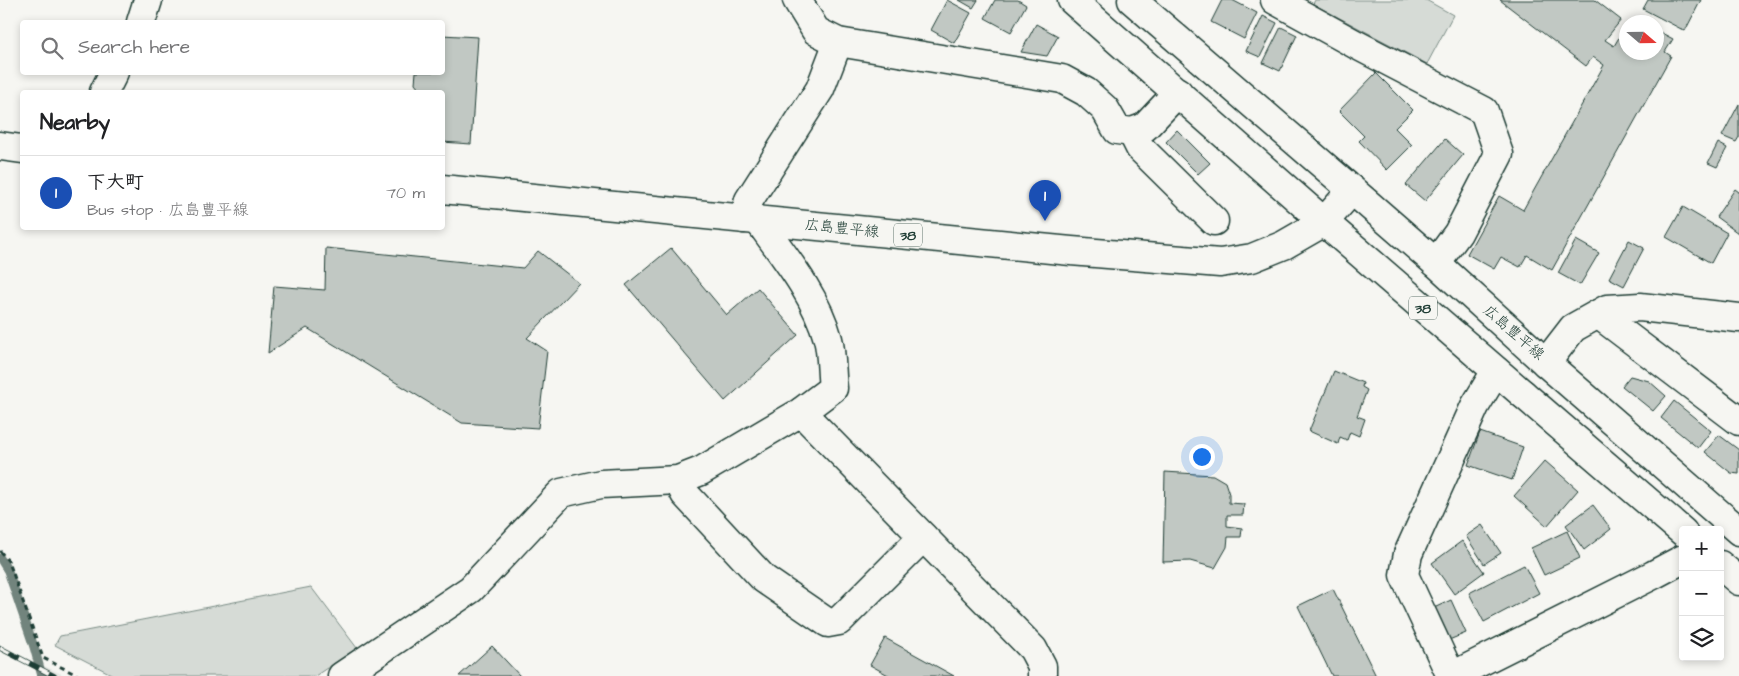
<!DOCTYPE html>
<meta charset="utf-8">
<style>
:root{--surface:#fff;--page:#f6f6f6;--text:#202124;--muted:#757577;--line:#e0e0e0;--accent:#0f766e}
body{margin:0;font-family:"Architects Daughter","Klee One",sans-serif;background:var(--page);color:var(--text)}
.controls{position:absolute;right:15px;bottom:15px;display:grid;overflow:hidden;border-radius:5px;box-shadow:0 2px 8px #0003}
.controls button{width:45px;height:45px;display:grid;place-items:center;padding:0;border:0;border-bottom:1px solid var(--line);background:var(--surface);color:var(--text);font:25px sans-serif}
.compass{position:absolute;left:1619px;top:15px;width:45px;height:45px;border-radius:50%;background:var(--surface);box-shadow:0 2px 8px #0003;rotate:110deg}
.you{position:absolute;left:1201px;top:456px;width:18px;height:18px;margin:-12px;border:4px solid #fff;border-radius:50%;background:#1a73e8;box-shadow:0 0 0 8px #1a73e833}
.badge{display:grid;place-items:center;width:32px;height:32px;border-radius:50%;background:var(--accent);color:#fff;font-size:16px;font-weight:700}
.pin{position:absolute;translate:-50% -41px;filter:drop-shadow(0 1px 2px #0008)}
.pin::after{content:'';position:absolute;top:26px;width:18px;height:15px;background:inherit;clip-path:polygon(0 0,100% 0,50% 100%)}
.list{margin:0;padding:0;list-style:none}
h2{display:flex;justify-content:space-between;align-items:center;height:65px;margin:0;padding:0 20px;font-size:21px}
h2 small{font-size:16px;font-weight:400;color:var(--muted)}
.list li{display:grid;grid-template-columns:32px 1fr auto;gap:15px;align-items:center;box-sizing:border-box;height:75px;padding:0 20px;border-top:1px solid var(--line)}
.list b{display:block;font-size:19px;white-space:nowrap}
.list p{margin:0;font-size:16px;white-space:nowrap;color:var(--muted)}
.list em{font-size:16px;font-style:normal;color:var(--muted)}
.icon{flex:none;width:28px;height:28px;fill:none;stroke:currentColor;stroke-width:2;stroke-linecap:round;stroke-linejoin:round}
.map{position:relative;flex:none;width:1739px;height:676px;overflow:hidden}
.search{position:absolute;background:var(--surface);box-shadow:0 2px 8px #0003;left:20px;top:20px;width:425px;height:55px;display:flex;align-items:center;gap:12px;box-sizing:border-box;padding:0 18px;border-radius:5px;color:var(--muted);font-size:19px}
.panel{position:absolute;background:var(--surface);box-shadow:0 2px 8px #0003;left:20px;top:90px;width:425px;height:140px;border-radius:5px}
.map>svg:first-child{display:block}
.built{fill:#e6e8e4}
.green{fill:#d6dbd6;stroke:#7a8c85}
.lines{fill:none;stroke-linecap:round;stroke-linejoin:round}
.stream{stroke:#72847d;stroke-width:9}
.building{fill:#c1c8c3;stroke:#1f3d34}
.minor-casing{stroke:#1f3d34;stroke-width:31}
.tertiary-casing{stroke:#1f3d34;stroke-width:31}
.primary-casing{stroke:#1f3d34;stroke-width:31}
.path{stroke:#1f3d34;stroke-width:3;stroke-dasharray:5 4;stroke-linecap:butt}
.minor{stroke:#f6f6f2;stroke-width:28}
.tertiary{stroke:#f6f6f2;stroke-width:28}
.primary{stroke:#f6f6f2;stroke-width:28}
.rail-casing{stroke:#1f3d34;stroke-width:5.5}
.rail{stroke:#f6f6f2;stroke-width:4;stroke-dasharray:11;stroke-linecap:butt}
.labels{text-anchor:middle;stroke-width:4;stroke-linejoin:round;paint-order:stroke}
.shield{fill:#f6f6f2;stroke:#60746d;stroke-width:1}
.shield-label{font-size:14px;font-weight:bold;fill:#1f3d34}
.street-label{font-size:15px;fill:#1f3d34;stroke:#f6f6f2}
</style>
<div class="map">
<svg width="1739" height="676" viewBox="0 0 1739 676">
<rect width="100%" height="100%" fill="#f6f6f2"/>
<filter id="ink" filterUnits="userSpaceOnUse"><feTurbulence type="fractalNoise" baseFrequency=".02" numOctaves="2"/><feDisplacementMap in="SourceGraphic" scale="10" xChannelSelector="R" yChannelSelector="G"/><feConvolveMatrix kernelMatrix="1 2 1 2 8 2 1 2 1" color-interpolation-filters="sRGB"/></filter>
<g filter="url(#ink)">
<polygon class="built" points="38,663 66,676 42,676"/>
<g class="green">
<polygon points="1315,0 1426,0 1453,15 1427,64 1313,4"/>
<polygon points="311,587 357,648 315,676 115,676 55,645 60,636"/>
</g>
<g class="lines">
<polyline class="stream" points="0,558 8,571 34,647 42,676"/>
</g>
<g class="building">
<polygon points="947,0 971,13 954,43 931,30"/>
<polygon points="959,0 978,0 973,8"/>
<polygon points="995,0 1018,0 1026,5 1011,32 985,18"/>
<polygon points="1222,0 1232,0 1257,13 1244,39 1211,22"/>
<polygon points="1500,0 1595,0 1621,20 1605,40 1614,46 1624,29 1626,30 1626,52 1656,52 1656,30 1673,39 1665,52 1671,56 1552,270 1527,255 1520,267 1501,257 1494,269 1467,254 1499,196 1523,210 1604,65 1593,57 1586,66"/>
<polygon points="1648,0 1701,0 1685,31 1643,9"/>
<polygon points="1263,16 1277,23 1260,57 1246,51"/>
<polygon points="1036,24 1058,36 1047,56 1021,52"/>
<polygon points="1281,27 1297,35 1280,71 1263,63"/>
<polygon points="442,35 478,37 471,144 442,142 442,92 422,92 415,83 416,72 442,72"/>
<polygon points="1376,73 1413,110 1395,128 1412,145 1387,170 1359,141 1364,136 1339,111"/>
<polygon points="1739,104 1739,137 1736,142 1722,136"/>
<polygon points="1177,130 1210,163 1198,174 1166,142"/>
<polygon points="1445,139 1463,155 1425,201 1406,185"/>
<polygon points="1718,143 1727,148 1717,167 1708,163"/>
<polygon points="1735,189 1739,192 1738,233 1716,217"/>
<polygon points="1683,207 1727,233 1711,263 1666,237"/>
<polygon points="1576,240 1599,253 1580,285 1558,273"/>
<polygon points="1629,240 1644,248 1624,286 1609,278"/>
<polygon points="326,248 523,268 538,251 579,283 527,338 547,351 538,428 462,423 307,328 268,353 274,286 325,290"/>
<polygon points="671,248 727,315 758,288 798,335 725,401 626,285"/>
<polygon points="1334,371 1363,383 1362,387 1367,390 1357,416 1365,419 1359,436 1350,432 1347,440 1340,437 1338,444 1309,431"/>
<polygon points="1630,376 1649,381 1666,396 1653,411 1622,386"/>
<polygon points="1674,401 1711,431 1698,448 1661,418"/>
<polygon points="1480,432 1523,447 1512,480 1468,465"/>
<polygon points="1719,435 1739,450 1739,474 1731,473 1705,452"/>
<polygon points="1545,461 1578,490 1547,526 1514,496"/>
<polygon points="1165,472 1213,475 1225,482 1229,494 1229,503 1244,504 1243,515 1227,515 1227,526 1242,528 1241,537 1228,537 1227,547 1215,568 1190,561 1163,562"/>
<polygon points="1593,505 1611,529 1584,550 1566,525"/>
<polygon points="1482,525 1501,553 1484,564 1466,536"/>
<polygon points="1567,531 1580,558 1544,575 1531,548"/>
<polygon points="1462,541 1484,572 1454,594 1432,563"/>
<polygon points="1524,565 1539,593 1484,622 1469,593"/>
<polygon points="1333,589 1376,676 1332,676 1298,606"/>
<polygon points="1451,600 1466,633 1449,640 1434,608"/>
<polygon points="885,638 954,676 890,676 870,665"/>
<polygon points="492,646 520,676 459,676"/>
</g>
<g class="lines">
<defs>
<g id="minor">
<polyline points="797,0 816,31 838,42 1062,79 1086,92 1105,109 1117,130 1132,132 1145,127 1178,92"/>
<polyline points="1275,0 1355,44 1484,111 1499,154 1458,233 1436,263"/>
<polyline points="141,22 148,0"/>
<polyline points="104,92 114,72"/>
<polyline points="1132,132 1140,148 1214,221"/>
<polyline points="744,219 749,200 820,89 838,42"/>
<polyline points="1598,314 1739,421"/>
<polyline points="801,412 1033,649 1042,666 1042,676"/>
<polyline points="678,480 685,494 764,579 828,623 839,621 923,537"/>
<path d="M342,676L471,589L561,493L601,484L678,480L701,471L801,412L833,388C831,372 832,354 828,339C816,295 784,256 758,220"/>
<polyline points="1451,676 1404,575 1408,554 1475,406 1496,371"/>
</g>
<g id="tertiary">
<polyline points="1072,0 1324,222"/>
<polyline points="1132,0 1352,190"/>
<polyline points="1546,363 1739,531"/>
<polyline points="1523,394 1683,532"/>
<polyline points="1720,565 1739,581"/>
<polyline points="1452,676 1653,575 1683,559"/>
</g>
<g id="primary">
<polyline points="0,146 22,149"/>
<polyline points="442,189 1071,251 1220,263 1252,258 1284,245 1324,222 1352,190 1436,263 1546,363 1573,328 1607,309 1640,307 1739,318"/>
<polyline points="1324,222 1523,394"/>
</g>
</defs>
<use href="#minor" class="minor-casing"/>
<use href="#tertiary" class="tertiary-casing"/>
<use href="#primary" class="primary-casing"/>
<polyline class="path" points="0,551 9,562 43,658 79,676"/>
<use href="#minor" class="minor"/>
<use href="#tertiary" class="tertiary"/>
<use href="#primary" class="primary"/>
<defs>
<polyline id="rail" points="0,648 54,676"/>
</defs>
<use href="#rail" class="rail-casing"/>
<use href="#rail" class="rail"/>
</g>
</g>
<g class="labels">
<g class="shield">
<rect x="894" y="223.5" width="28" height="23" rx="4"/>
<rect x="1409" y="296.5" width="28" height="23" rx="4"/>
</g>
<g class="shield-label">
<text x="908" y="240">38</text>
<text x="1423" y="313">38</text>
</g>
<g class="street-label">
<text transform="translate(842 228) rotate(6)" y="5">広島豊平線</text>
<text transform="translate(1514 332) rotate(41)" y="5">広島豊平線</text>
</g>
</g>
</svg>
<div class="controls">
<button>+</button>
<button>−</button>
<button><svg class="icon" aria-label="layers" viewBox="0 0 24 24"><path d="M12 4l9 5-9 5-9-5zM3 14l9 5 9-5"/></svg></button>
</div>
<svg class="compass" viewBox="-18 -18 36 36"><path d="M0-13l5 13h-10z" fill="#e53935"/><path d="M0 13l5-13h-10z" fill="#757577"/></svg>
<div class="you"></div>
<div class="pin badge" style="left:1045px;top:221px;background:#1a4fb4">1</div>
<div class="search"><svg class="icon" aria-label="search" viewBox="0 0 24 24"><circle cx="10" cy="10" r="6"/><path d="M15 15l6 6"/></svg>Search here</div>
<section class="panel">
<h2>Nearby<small></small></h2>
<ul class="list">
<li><span class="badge" style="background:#1a4fb4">1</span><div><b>下大町</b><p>Bus stop · 広島豊平線</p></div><em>70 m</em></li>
</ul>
</section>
</div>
